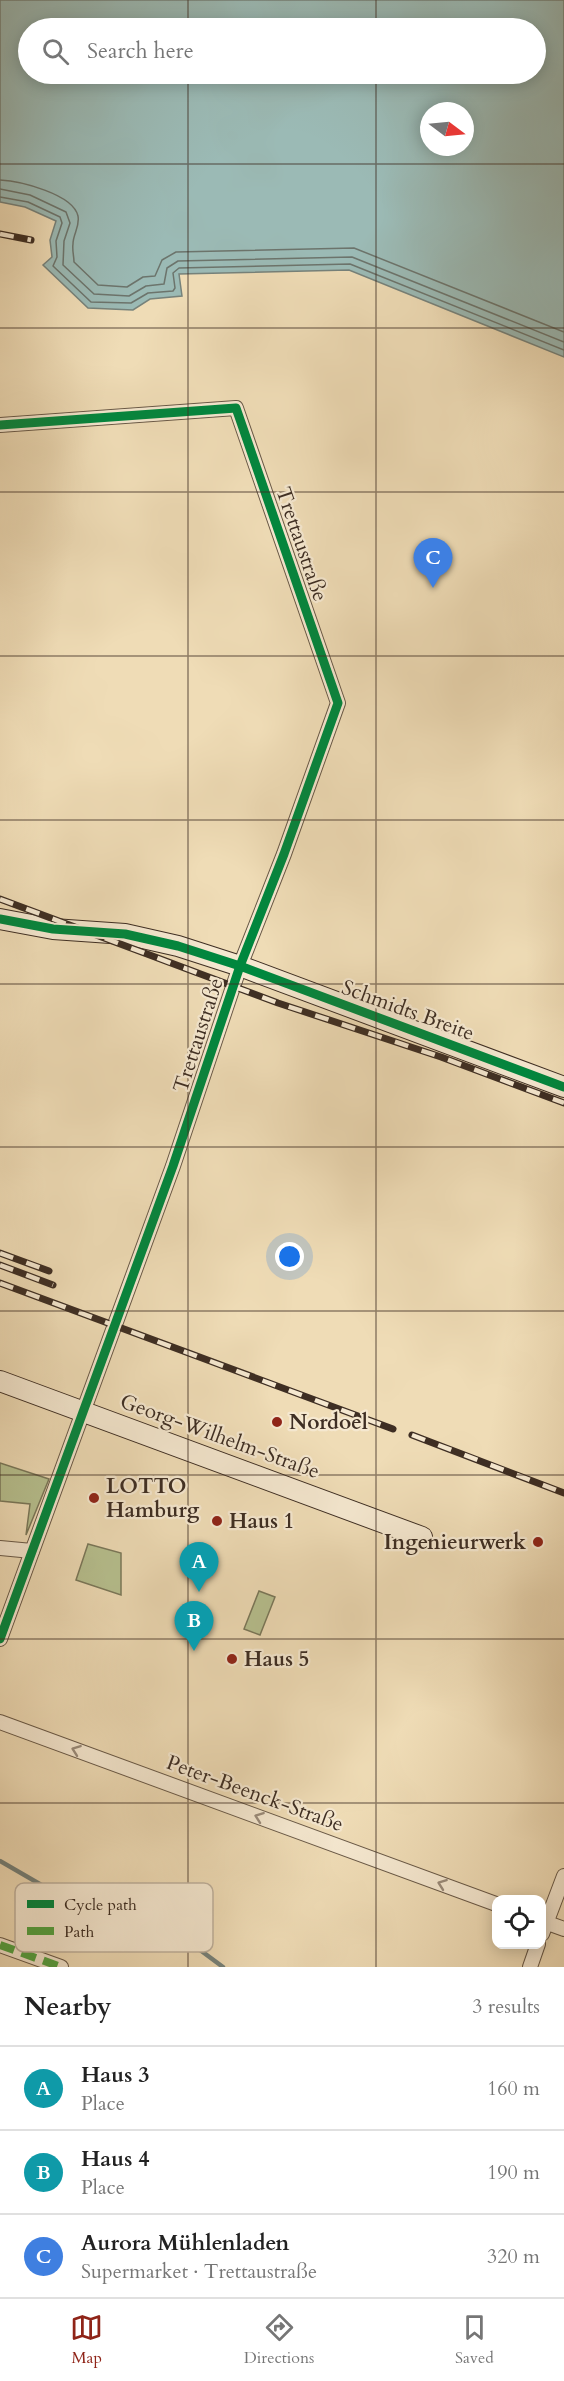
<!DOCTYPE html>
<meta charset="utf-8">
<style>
:root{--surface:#fff;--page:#f6f6f6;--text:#222;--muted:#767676;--line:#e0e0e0;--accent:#8f2418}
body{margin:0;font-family:Cardo,serif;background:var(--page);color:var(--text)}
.controls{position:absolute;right:18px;bottom:18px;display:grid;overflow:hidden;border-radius:12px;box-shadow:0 3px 15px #0003}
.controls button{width:54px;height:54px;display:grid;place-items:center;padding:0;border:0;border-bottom:2px solid var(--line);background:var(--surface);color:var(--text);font:30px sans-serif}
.compass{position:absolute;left:420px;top:102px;width:54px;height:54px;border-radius:50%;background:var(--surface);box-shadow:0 3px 15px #0003;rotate:106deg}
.you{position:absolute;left:290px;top:1257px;width:21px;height:21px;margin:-15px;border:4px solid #fff;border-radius:50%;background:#1a73e8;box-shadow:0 0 0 9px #1a73e833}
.badge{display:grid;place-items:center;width:39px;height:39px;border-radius:50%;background:var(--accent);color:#fff;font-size:20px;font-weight:700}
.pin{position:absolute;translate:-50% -50px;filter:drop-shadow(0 2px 3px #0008)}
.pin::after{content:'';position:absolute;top:32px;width:21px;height:18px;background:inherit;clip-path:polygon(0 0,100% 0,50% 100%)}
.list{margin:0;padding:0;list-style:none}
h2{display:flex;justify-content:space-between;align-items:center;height:78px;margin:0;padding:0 24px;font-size:26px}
h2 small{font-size:20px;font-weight:400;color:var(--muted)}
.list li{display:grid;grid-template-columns:39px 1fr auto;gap:18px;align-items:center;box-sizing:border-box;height:84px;padding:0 24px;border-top:2px solid var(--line)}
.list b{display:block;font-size:22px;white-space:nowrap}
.list p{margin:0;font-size:20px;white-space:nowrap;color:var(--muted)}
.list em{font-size:20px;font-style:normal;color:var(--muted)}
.icon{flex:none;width:33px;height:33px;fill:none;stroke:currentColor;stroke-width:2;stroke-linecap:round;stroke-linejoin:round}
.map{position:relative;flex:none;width:564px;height:1967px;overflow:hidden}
.search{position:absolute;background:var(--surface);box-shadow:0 3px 15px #0003;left:18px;right:18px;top:18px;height:66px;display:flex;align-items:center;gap:15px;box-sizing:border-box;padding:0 21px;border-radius:33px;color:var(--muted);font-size:22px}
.sheet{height:330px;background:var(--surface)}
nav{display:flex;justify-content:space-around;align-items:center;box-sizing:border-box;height:84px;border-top:2px solid var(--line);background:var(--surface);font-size:16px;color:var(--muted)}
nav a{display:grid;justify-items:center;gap:3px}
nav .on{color:var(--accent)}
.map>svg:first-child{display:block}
.green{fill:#b7c190;stroke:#7a785a;stroke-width:1.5}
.water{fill:#9bbab5;stroke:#76827b;stroke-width:1.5;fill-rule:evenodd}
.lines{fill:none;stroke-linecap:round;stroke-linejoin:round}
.shore{stroke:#6c746c;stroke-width:1.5}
.stream{stroke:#76827b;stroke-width:4.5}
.minor-casing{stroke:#6a5a48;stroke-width:16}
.secondary-casing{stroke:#3e2e23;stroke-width:22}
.minor{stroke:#f5e8d0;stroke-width:14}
.secondary{stroke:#f5e8d0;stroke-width:20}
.rail-casing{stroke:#3e2e23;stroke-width:7}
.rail{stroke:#f5e8d0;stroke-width:4.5;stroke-dasharray:14;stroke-linecap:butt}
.quiet{stroke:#54a442;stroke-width:8;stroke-dasharray:15 8;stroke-linecap:butt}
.cycleway-casing{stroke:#f5e8d0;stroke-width:13}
.cycleway{stroke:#00873e;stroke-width:9}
.oneway{stroke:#9a8b7a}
.grid{fill:none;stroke:#3e2e23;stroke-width:1.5;stroke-opacity:0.55}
.poi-dot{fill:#8f2418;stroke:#f5e8d0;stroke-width:2}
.labels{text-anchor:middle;stroke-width:4.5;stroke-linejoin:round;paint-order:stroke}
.street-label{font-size:21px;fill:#3e2e23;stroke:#f5e8d0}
.poi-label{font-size:21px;font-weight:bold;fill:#3e2e23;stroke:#f5e8d0;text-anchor:start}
.key{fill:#f5e8d0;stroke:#beb09c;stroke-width:1.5}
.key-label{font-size:16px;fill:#3e2e23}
</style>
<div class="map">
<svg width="564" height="1967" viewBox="0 0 564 1967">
<rect width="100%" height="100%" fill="#efdcb6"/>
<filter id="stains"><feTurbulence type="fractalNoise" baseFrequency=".00333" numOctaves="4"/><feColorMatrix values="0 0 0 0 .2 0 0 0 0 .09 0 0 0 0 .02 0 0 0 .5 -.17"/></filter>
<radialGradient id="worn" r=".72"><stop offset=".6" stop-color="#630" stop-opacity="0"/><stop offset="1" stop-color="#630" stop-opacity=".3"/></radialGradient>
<g class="green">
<polygon points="0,1463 49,1479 26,1535 30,1504 0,1501"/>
<polygon points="88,1544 121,1553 121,1595 76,1580"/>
<polygon points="259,1591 275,1597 260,1635 244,1629"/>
</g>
<path class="water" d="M0,0H564V357L349,270L179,274L182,296L150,299L133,310L88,308L43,265L52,257L50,240L56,221L25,207L0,202ZM28,28H536V74H28ZM429,111H465V147H429Z"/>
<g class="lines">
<g class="shore">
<path d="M0,180C20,181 73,194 78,216C80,227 73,234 73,244C72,250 74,256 74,262L98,285L127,287L143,277L155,276L162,260L176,252L354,248L564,332"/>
<polyline points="0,189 30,195 66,212 70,223 64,241 63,265 94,294 129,296 146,286 164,284 167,268 178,261 352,257 564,342"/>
<polyline points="0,197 28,202 60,217 62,223 56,241 57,257 53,266 91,302 131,303 148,293 173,291 175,288 173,273 179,268 350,264 564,350"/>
</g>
<polyline class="stream" points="0,1861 76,1905 196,1947 223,1967"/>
<defs>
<g id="minor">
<polyline points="0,425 236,408 338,703 284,854 240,966 173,1166 0,1639"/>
<polyline points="0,1548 32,1551"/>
<polyline points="0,1722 496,1904"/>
<polyline points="542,1921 564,1929"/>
<polyline points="542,1934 564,1876"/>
<polyline points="0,1945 61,1967"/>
<polyline points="530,1967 538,1944"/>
</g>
<g id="secondary">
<polyline points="0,919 53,929 125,934 178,946 240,966 564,1087"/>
<polyline points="0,1381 422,1537"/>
</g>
</defs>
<use href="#minor" class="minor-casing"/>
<use href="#secondary" class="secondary-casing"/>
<use href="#minor" class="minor"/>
<use href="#secondary" class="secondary"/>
<defs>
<g id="rail">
<polyline points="0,234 31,240"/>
<polyline points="0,899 278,1003 441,1057 564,1103"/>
<polyline points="0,1253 49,1271"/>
<polyline points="0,1265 53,1285"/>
<polyline points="0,1283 393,1429"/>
<polyline points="412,1435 564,1493"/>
</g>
</defs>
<use href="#rail" class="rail-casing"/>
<use href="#rail" class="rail"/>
<polyline class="quiet" points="0,1945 61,1967"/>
<defs>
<g id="cycleway">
<polyline points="0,425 236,408 338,703 284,854 240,966 173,1166 0,1639"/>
<polyline points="0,919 53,929 125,934 178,946 240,966 564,1087"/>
</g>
</defs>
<use href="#cycleway" class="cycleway-casing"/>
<use href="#cycleway" class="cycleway"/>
</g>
<defs><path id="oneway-chevron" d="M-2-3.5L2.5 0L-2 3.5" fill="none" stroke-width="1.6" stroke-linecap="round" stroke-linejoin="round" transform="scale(1.5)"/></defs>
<g class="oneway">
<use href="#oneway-chevron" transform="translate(76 1750) rotate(-160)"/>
<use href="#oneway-chevron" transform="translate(259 1817) rotate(-160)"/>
<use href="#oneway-chevron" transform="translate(442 1884) rotate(-160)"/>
</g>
<path class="grid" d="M188,0V28M376,0V28M188,74V1967M376,74V1967M0,164H564M0,328H564M0,492H564M0,656H564M0,820H564M0,984H564M0,1147H564M0,1311H564M0,1475H564M0,1639H564M0,1803H564"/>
<g class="poi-dot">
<circle cx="277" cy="1422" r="6"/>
<circle cx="94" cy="1498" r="6"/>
<circle cx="217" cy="1521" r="6"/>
<circle cx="538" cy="1542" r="6"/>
<circle cx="232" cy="1659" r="6"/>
</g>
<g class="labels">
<g class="street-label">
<text transform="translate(302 544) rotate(71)" y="7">Trettaustraße</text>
<text transform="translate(408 1010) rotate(20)" y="7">Schmidts Breite</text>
<text transform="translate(198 1035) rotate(-72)" y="7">Trettaustraße</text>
<text transform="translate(220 1436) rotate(20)" y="7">Georg-Wilhelm-Straße</text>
<text transform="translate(255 1793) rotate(20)" y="7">Peter-Beenck-Straße</text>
</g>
<g class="poi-label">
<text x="289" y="1429">Nordoel</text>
<text x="106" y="1493">LOTTO<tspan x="106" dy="24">Hamburg</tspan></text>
<text x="229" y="1528">Haus 1</text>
<text x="526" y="1549" text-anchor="end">Ingenieurwerk</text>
<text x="244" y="1666">Haus 5</text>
</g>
</g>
<rect x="15" y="1883" width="198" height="69" rx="9" class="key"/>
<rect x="27" y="1900" width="27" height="8" fill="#00873e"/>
<rect x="27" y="1927" width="27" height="8" fill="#54a442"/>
<g class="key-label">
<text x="64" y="1910">Cycle path</text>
<text x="64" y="1937">Path</text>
</g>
<rect width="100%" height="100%" filter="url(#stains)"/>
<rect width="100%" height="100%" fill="url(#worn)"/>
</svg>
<div class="controls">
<button><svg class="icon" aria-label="locate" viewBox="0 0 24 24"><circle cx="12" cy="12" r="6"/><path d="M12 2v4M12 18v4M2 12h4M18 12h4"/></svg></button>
</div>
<svg class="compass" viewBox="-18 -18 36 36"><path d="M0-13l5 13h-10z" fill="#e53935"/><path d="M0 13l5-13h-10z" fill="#767676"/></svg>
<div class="you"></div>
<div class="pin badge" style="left:199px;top:1592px;background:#0f9aa8">A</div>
<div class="pin badge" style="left:194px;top:1651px;background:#0f9aa8">B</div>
<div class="pin badge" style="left:433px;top:588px;background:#3f7fe0">C</div>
<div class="search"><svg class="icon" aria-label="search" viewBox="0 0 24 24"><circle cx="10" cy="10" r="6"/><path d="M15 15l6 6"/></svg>Search here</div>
</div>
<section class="sheet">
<h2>Nearby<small>3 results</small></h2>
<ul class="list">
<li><span class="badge" style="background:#0f9aa8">A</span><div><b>Haus 3</b><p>Place</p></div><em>160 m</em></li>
<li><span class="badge" style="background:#0f9aa8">B</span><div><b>Haus 4</b><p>Place</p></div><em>190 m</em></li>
<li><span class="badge" style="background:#3f7fe0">C</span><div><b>Aurora Mühlenladen</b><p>Supermarket · Trettaustraße</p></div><em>320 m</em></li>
</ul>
</section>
<nav>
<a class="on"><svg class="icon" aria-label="map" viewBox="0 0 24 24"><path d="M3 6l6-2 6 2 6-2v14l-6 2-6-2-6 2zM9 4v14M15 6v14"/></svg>Map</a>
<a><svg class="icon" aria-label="directions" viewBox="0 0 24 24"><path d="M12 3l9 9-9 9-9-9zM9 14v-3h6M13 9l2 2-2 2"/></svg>Directions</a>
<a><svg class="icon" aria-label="saved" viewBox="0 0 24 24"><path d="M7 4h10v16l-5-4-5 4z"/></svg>Saved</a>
</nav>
